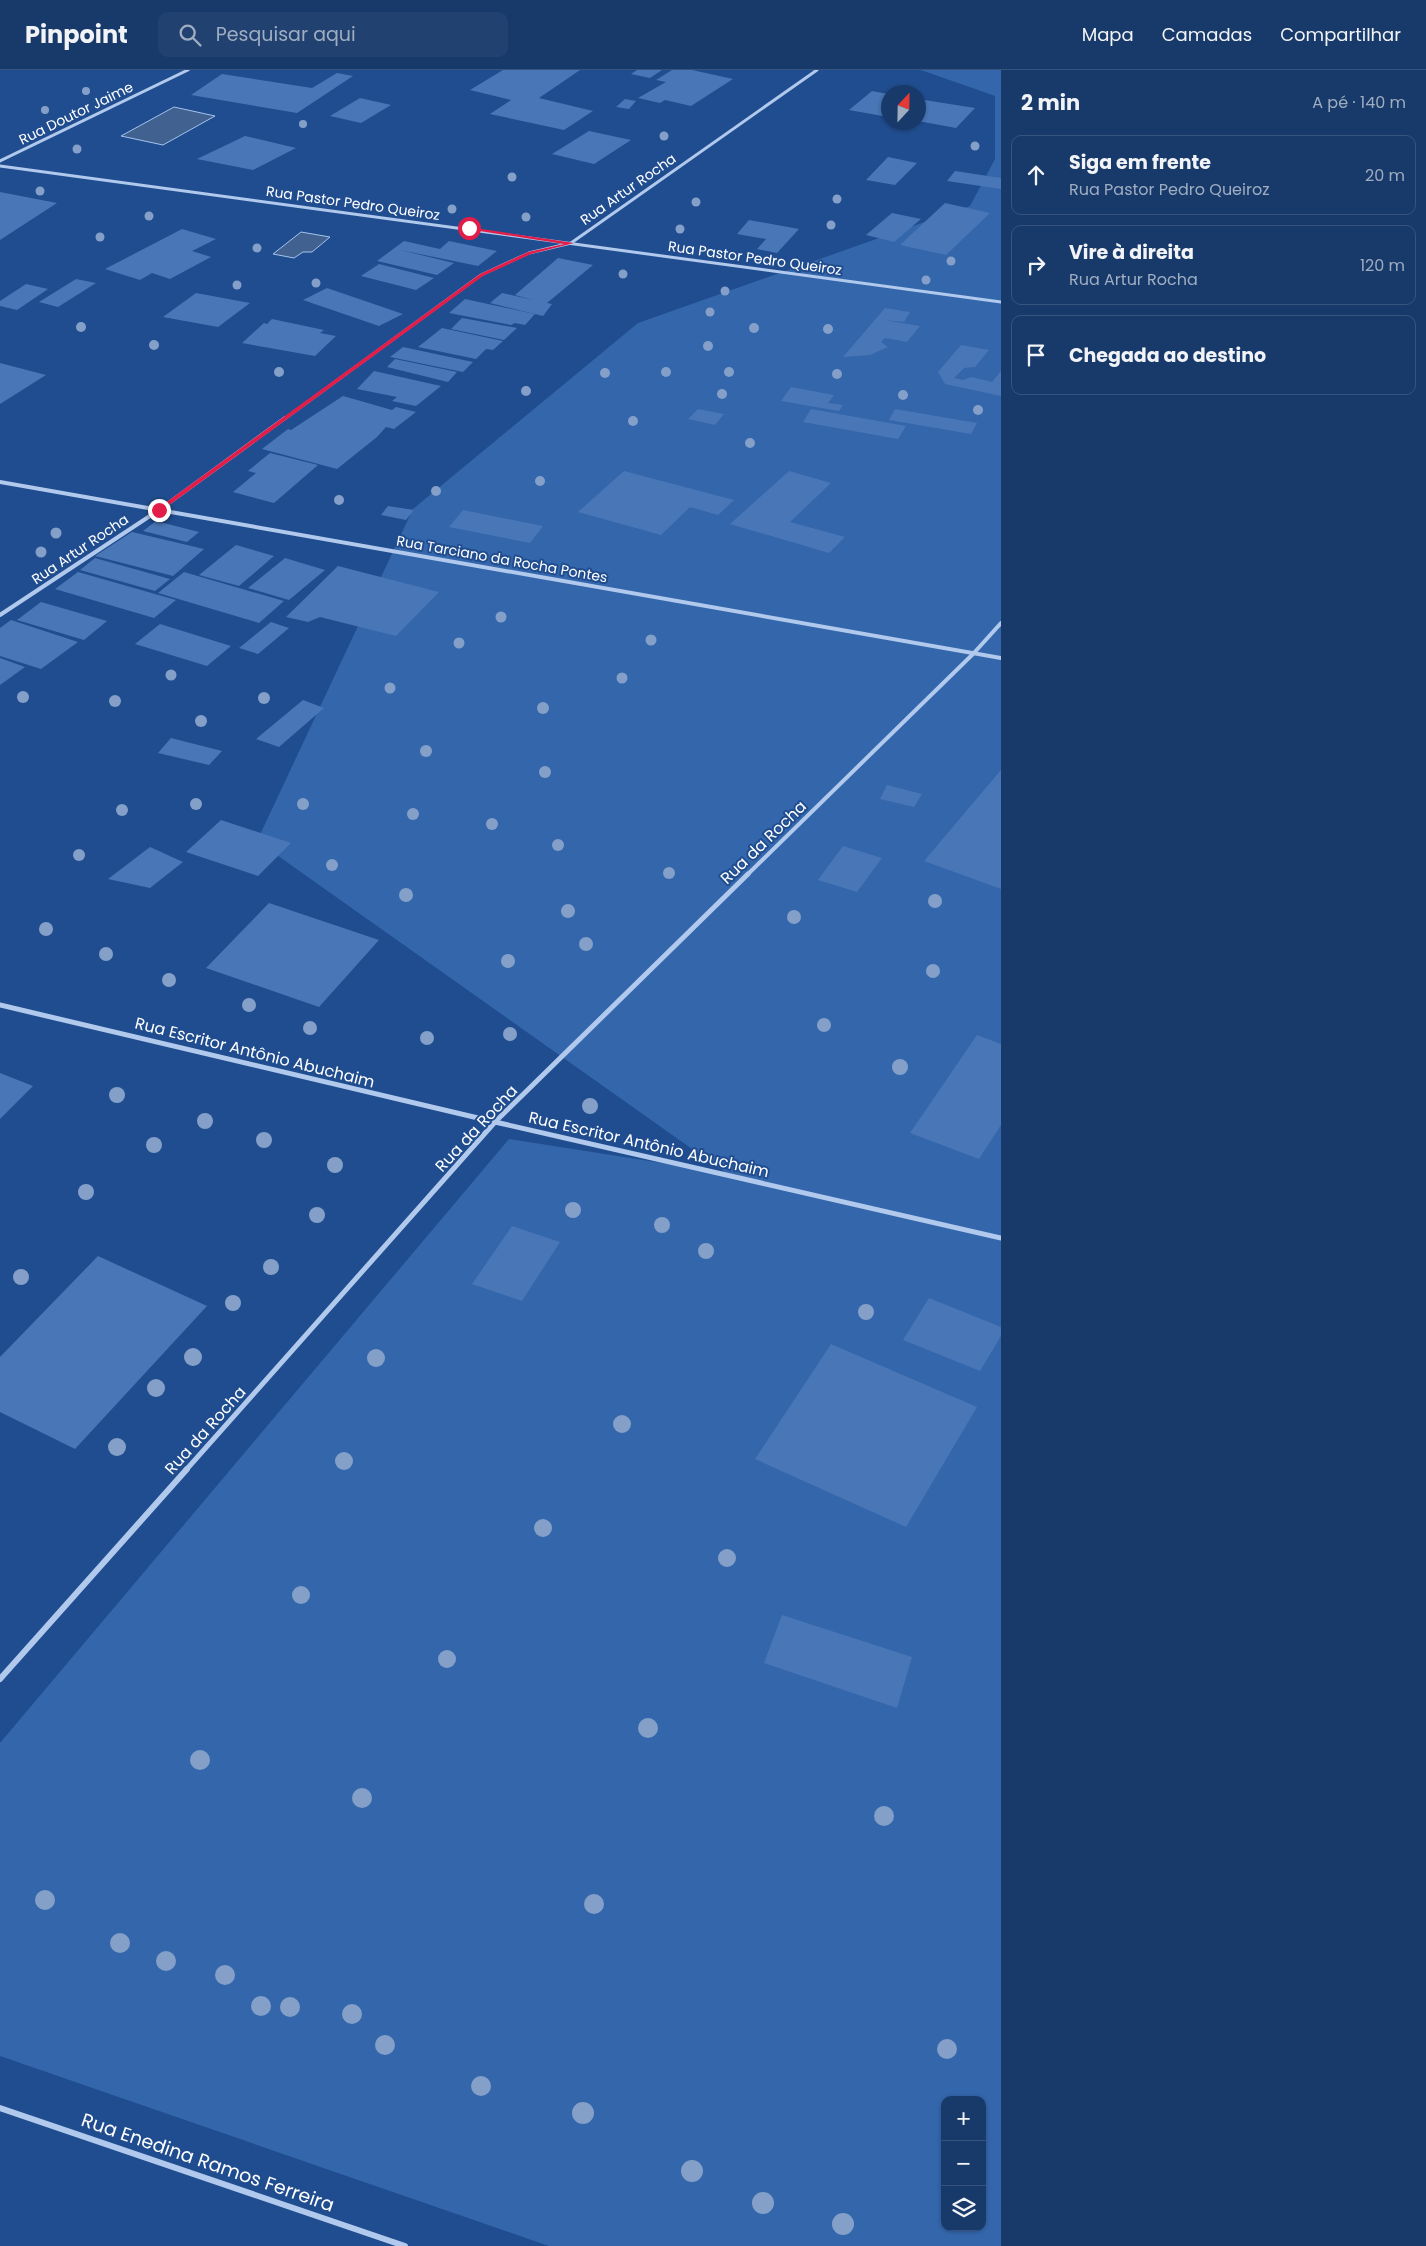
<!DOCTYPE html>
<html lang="pt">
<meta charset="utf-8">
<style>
:root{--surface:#183a6b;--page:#214171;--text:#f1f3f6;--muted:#9fadc1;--line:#36547e}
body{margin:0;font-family:Poppins,sans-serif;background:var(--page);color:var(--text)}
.controls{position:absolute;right:15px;bottom:15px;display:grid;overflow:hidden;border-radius:10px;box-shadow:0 1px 4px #0004}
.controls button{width:45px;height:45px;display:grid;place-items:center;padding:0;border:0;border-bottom:1px solid var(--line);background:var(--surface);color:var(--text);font:25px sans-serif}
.compass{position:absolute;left:881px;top:15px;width:45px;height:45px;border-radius:50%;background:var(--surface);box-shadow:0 1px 4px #0004;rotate:22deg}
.stop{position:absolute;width:15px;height:15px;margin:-11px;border:4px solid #e11d48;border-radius:50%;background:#fff}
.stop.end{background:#e11d48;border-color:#fff;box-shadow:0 1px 5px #0008}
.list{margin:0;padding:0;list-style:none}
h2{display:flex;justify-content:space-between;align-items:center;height:65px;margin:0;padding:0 20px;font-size:21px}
h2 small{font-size:16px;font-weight:400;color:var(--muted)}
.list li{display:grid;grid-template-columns:32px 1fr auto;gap:15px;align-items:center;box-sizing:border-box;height:80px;margin:0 10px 10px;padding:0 10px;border:1px solid var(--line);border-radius:10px}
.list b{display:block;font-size:19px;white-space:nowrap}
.list p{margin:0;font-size:16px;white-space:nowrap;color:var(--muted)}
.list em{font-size:16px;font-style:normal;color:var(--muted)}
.icon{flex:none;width:28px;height:28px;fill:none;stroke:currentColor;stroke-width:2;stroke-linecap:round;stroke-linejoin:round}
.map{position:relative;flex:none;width:1001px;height:2176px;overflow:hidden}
header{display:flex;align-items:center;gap:30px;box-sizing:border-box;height:70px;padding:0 25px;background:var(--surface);border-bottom:1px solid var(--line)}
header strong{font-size:24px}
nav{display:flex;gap:28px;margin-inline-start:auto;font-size:18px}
.search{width:350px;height:45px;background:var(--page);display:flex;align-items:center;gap:12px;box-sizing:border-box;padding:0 18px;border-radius:10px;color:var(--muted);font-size:19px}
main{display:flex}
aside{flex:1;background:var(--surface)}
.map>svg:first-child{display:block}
.green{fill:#3466ac;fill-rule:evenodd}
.water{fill:#416191;stroke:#a4c4ee}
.building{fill:#4976b6}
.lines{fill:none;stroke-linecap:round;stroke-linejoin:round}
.minor-far3{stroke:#b0c9ec;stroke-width:3}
.minor-far2{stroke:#b0c9ec;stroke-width:4}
.minor-far1{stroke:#b0c9ec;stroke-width:5}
.minor{stroke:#b0c9ec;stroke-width:6}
.tree{fill:#84a0c9}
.route{fill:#e11d48}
.labels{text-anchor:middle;stroke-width:4;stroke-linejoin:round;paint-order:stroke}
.far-street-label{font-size:14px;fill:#fff;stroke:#204d8f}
.street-label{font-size:16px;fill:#fff;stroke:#204d8f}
.near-street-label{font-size:19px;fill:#fff;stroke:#204d8f}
</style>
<header>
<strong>Pinpoint</strong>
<div class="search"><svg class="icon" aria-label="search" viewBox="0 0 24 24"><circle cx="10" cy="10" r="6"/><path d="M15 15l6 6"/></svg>Pesquisar aqui</div>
<nav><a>Mapa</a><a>Camadas</a><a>Compartilhar</a></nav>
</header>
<main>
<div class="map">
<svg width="1001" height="2176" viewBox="0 0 1001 2176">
<rect width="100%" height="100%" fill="#204d8f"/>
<path class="green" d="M921,0H1001V2176H549L0,1986V1673L509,1069L726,1103L257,771L413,439L638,253L970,136L995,89V26ZM945,2030H982V2157H945Z"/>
<g class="water">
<polygon points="174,37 215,46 163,75 121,66"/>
<polygon points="301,162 330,167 312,182 303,182 294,188 273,184"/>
</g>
<g class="building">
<polygon points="503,0 580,0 539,28 593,41 564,60 490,44 511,30 470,20"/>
<polygon points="637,0 662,0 650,8 631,4"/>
<polygon points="672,0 692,0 733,9 691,36 665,30 660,33 638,28 666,12 656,10"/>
<polygon points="337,3 353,6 297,43 191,25 222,4 312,18"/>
<polygon points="872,21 888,24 888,47 849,40"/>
<polygon points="360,28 391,35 361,53 330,46"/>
<polygon points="625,29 636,31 629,39 616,37"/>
<polygon points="918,29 975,38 956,58 918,51"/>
<polygon points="589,61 631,70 594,94 552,84"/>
<polygon points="245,66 296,78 253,100 197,89"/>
<polygon points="888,87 917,93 895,115 866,110"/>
<polygon points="955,101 1001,108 1001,119 947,111"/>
<polygon points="0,122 57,133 0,170"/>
<polygon points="945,133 990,143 946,185 900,175"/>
<polygon points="892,143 921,149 894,172 866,165"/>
<polygon points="749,150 799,159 777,183 757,179 766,169 737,164"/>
<polygon points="182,159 216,169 192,181 211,187 170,209 152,203 140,210 105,199"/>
<polygon points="404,171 440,179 449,171 497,181 478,196 400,180 454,193 437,205 377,191"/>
<polygon points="558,188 593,195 547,233 552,234 543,246 490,233 502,223 533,230 515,225"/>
<polygon points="379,194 434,208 416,220 361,206"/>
<polygon points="76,209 96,213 58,237 39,232"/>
<polygon points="26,214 48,219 17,240 0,236 0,231"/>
<polygon points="327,218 403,244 379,256 303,230"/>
<polygon points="196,223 250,233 218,257 163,247"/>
<polygon points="465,229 535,244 525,255 515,253 511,255 449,243"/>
<polygon points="885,238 910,242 904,252 884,250 920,256 907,272 885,268 881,272 888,277 870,285 843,287"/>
<polygon points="462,248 517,258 504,270 451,259"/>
<polygon points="272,249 324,260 320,263 336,266 315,286 242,273 264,253 267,254"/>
<polygon points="442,258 503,271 493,280 486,279 476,289 418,277"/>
<polygon points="961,275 989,280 975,297 964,298 954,308 963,310 971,307 992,312 1001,301 1001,326 945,314 938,302"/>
<polygon points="403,277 473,292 463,302 390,287"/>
<polygon points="395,289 457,302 448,312 387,297"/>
<polygon points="0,293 46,305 0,334"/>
<polygon points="374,301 441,316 416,336 392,331 397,327 357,319"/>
<polygon points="791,317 834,325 828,333 843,335 839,341 781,331"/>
<polygon points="343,326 392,340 396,337 416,342 394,359 386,357 377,367 337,399 262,379 288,359 291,360"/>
<polygon points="698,339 724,344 715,355 688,349"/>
<polygon points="811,339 906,356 898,369 803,352"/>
<polygon points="895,339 977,353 971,364 889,350"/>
<polygon points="270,383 318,395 274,433 233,422 256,403 248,401"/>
<polygon points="624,401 734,430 718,445 690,437 661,465 578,442"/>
<polygon points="789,401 831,413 790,452 845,467 829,483 730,454"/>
<polygon points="388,436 414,440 406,450 381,445"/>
<polygon points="463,440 543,456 530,473 449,457"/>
<polygon points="156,451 199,462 187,472 143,461"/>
<polygon points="132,462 204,479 173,506 95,486"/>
<polygon points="236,475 274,486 239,516 199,505"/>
<polygon points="95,488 170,509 155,521 80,500"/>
<polygon points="285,488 325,500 289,530 248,518"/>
<polygon points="338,496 439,522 396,566 320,547 308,552 286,547"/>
<polygon points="78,502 176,530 154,548 55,519"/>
<polygon points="184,502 284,531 259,553 158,523"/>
<polygon points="41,532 107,551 84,570 17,550"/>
<polygon points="11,550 78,572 41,599 0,586 0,558"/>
<polygon points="271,552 289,558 258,584 239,578"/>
<polygon points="160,554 231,576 207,596 135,574"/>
<polygon points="0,588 25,597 0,615"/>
<polygon points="303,630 324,638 279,677 256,669"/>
<polygon points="171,668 222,681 209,695 158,683"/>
<polygon points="1001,700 1001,819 924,791"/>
<polygon points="887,715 922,724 914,737 880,729"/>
<polygon points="221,750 291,773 258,806 186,782"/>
<polygon points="843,776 882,788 857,822 818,810"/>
<polygon points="150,777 183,792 150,818 108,809"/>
<polygon points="269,833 379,870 319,937 206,898"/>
<polygon points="977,965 1001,974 1001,1055 979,1089 910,1063"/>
<polygon points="0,1003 33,1016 0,1049"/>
<polygon points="512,1156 560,1172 522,1231 472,1214"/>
<polygon points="98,1186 207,1236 75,1379 0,1342 0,1287"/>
<polygon points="929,1228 1001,1257 1001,1266 980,1301 903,1270"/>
<polygon points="831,1274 977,1337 906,1457 755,1389"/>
<polygon points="782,1545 912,1587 897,1638 764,1593"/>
</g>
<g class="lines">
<g class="minor-far3">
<polyline points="0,91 188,0"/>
<polyline points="0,96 1001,232"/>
<polyline points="283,350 481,205 529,183 571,173 817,0"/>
</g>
<g class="minor-far2">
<polyline points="0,412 1001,588"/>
<polyline points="0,545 159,440 285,348"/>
<polyline points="747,805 973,584 1001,553"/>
</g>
<g class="minor-far1">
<polyline points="0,935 495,1052 1001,1168"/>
<polyline points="186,1400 495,1052 748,804"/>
</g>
<g class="minor">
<polyline points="0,1609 187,1399"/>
<polyline points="0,2038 405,2176"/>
</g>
</g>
<g class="tree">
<circle cx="86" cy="21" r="4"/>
<circle cx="45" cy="40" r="4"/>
<circle cx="303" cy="54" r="4"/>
<circle cx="664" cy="66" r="4.5"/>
<circle cx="975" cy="76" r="4.5"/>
<circle cx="77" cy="79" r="4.5"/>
<circle cx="512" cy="107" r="4.5"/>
<circle cx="40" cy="121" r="4.5"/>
<circle cx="837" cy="129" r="4.5"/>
<circle cx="696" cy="132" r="4.5"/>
<circle cx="452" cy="139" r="4.5"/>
<circle cx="149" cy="146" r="4.5"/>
<circle cx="526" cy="147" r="4.5"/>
<circle cx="831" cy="155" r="4.5"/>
<circle cx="680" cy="159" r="4.5"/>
<circle cx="100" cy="167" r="4.5"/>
<circle cx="257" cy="178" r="4.5"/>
<circle cx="951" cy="191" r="4.5"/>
<circle cx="623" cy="204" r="4.5"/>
<circle cx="926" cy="210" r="4.5"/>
<circle cx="316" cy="213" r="4.5"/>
<circle cx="237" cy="215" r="4.5"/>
<circle cx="725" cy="221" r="4.5"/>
<circle cx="710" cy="242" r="4.5"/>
<circle cx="81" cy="257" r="5"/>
<circle cx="754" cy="258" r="5"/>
<circle cx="828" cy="259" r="5"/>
<circle cx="154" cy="275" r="5"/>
<circle cx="708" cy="276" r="5"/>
<circle cx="279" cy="302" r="5"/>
<circle cx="666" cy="302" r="5"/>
<circle cx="729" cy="302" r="5"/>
<circle cx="605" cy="303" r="5"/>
<circle cx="837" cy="304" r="5"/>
<circle cx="526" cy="321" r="5"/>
<circle cx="722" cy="324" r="5"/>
<circle cx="903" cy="325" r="5"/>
<circle cx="978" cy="340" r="5"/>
<circle cx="633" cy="351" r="5"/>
<circle cx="750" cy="373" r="5"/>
<circle cx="540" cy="411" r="5"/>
<circle cx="436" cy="421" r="5"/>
<circle cx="339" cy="430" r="5"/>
<circle cx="56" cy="463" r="5.5"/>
<circle cx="41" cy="482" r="5.5"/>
<circle cx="501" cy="547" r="5.5"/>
<circle cx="651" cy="570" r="5.5"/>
<circle cx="459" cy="573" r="5.5"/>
<circle cx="171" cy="605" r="5.5"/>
<circle cx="622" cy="608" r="5.5"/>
<circle cx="390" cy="618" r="5.5"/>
<circle cx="23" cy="627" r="6"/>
<circle cx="264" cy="628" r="6"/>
<circle cx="115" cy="631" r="6"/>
<circle cx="543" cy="638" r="6"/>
<circle cx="201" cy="651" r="6"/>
<circle cx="426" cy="681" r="6"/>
<circle cx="545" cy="702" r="6"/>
<circle cx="196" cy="734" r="6"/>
<circle cx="303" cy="734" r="6"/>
<circle cx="122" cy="740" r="6"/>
<circle cx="413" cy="744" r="6"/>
<circle cx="492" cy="754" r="6"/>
<circle cx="558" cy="775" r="6"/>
<circle cx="79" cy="785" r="6"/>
<circle cx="332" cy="795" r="6"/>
<circle cx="669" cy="803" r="6"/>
<circle cx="406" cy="825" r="7"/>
<circle cx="935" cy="831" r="7"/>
<circle cx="568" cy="841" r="7"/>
<circle cx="794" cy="847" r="7"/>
<circle cx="46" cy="859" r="7"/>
<circle cx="586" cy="874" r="7"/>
<circle cx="106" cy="884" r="7"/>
<circle cx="508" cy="891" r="7"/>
<circle cx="933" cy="901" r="7"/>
<circle cx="169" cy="910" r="7"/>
<circle cx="249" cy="935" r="7"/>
<circle cx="824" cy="955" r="7"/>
<circle cx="310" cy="958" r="7"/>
<circle cx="510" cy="964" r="7"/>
<circle cx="427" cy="968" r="7"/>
<circle cx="900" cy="997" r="8"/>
<circle cx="117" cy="1025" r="8"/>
<circle cx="590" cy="1036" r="8"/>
<circle cx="205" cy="1051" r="8"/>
<circle cx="264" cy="1070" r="8"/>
<circle cx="154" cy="1075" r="8"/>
<circle cx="335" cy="1095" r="8"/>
<circle cx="86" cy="1122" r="8"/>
<circle cx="573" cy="1140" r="8"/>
<circle cx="317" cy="1145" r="8"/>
<circle cx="662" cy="1155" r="8"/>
<circle cx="706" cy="1181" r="8"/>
<circle cx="271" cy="1197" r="8"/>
<circle cx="21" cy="1207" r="8"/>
<circle cx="233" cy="1233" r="8"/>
<circle cx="866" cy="1242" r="8"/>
<circle cx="193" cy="1287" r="9"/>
<circle cx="376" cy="1288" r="9"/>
<circle cx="156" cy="1318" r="9"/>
<circle cx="622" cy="1354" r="9"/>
<circle cx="117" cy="1377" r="9"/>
<circle cx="344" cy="1391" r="9"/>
<circle cx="543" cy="1458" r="9"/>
<circle cx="727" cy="1488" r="9"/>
<circle cx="301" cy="1525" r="9"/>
<circle cx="447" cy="1589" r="9"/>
<circle cx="648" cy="1658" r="10"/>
<circle cx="200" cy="1690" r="10"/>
<circle cx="362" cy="1728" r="10"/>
<circle cx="884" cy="1746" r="10"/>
<circle cx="45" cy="1830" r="10"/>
<circle cx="594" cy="1834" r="10"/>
<circle cx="120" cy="1873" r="10"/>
<circle cx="166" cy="1891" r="10"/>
<circle cx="225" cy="1905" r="10"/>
<circle cx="261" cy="1936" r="10"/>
<circle cx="290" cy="1937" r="10"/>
<circle cx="352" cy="1944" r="10"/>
<circle cx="385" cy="1975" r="10"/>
<circle cx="947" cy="1979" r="10"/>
<circle cx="481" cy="2016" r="10"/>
<circle cx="583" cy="2043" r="11"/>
<circle cx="692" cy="2101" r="11"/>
<circle cx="763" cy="2133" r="11"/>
<circle cx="843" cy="2154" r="11"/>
</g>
<polygon class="route" points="469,157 574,173 531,184 483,206 161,441 157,441 157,439 480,204 528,182 564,174 467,159"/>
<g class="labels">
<g class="far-street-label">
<text transform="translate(76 43) rotate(-26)" y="5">Rua Doutor Jaime</text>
<text transform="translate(628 119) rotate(-35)" y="5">Rua Artur Rocha</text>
<text transform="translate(353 133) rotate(8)" y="5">Rua Pastor Pedro Queiroz</text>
<text transform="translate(755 188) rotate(8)" y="5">Rua Pastor Pedro Queiroz</text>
<text transform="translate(80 479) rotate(-34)" y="5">Rua Artur Rocha</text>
<text transform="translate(502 489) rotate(10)" y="5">Rua Tarciano da Rocha Pontes</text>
</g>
<g class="street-label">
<text transform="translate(763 772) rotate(-44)" y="6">Rua da Rocha</text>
<text transform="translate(255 982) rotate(14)" y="6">Rua Escritor Antônio Abuchaim</text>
<text transform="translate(476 1058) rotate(-47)" y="6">Rua da Rocha</text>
<text transform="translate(649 1074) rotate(13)" y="6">Rua Escritor Antônio Abuchaim</text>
<text transform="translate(205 1360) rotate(-48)" y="6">Rua da Rocha</text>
</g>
<g class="near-street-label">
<text transform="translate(208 2092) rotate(19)" y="7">Rua Enedina Ramos Ferreira</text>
</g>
</g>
</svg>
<div class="controls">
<button>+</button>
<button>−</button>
<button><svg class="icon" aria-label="layers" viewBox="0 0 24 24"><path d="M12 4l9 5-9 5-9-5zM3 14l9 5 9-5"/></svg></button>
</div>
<svg class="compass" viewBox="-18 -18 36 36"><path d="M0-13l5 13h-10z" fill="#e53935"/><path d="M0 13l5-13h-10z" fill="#9fadc1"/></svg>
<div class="stop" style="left:469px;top:158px"></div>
<div class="stop end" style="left:159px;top:440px"></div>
</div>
<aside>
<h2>2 min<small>A pé · 140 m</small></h2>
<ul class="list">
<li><svg class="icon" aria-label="ahead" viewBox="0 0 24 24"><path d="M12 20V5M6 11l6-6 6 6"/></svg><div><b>Siga em frente</b><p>Rua Pastor Pedro Queiroz</p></div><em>20 m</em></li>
<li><svg class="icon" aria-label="right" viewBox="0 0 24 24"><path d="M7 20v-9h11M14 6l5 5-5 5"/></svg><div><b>Vire à direita</b><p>Rua Artur Rocha</p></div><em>120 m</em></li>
<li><svg class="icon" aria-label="arrive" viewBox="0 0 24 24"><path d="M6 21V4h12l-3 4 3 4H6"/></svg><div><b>Chegada ao destino</b></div></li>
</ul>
</aside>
</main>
